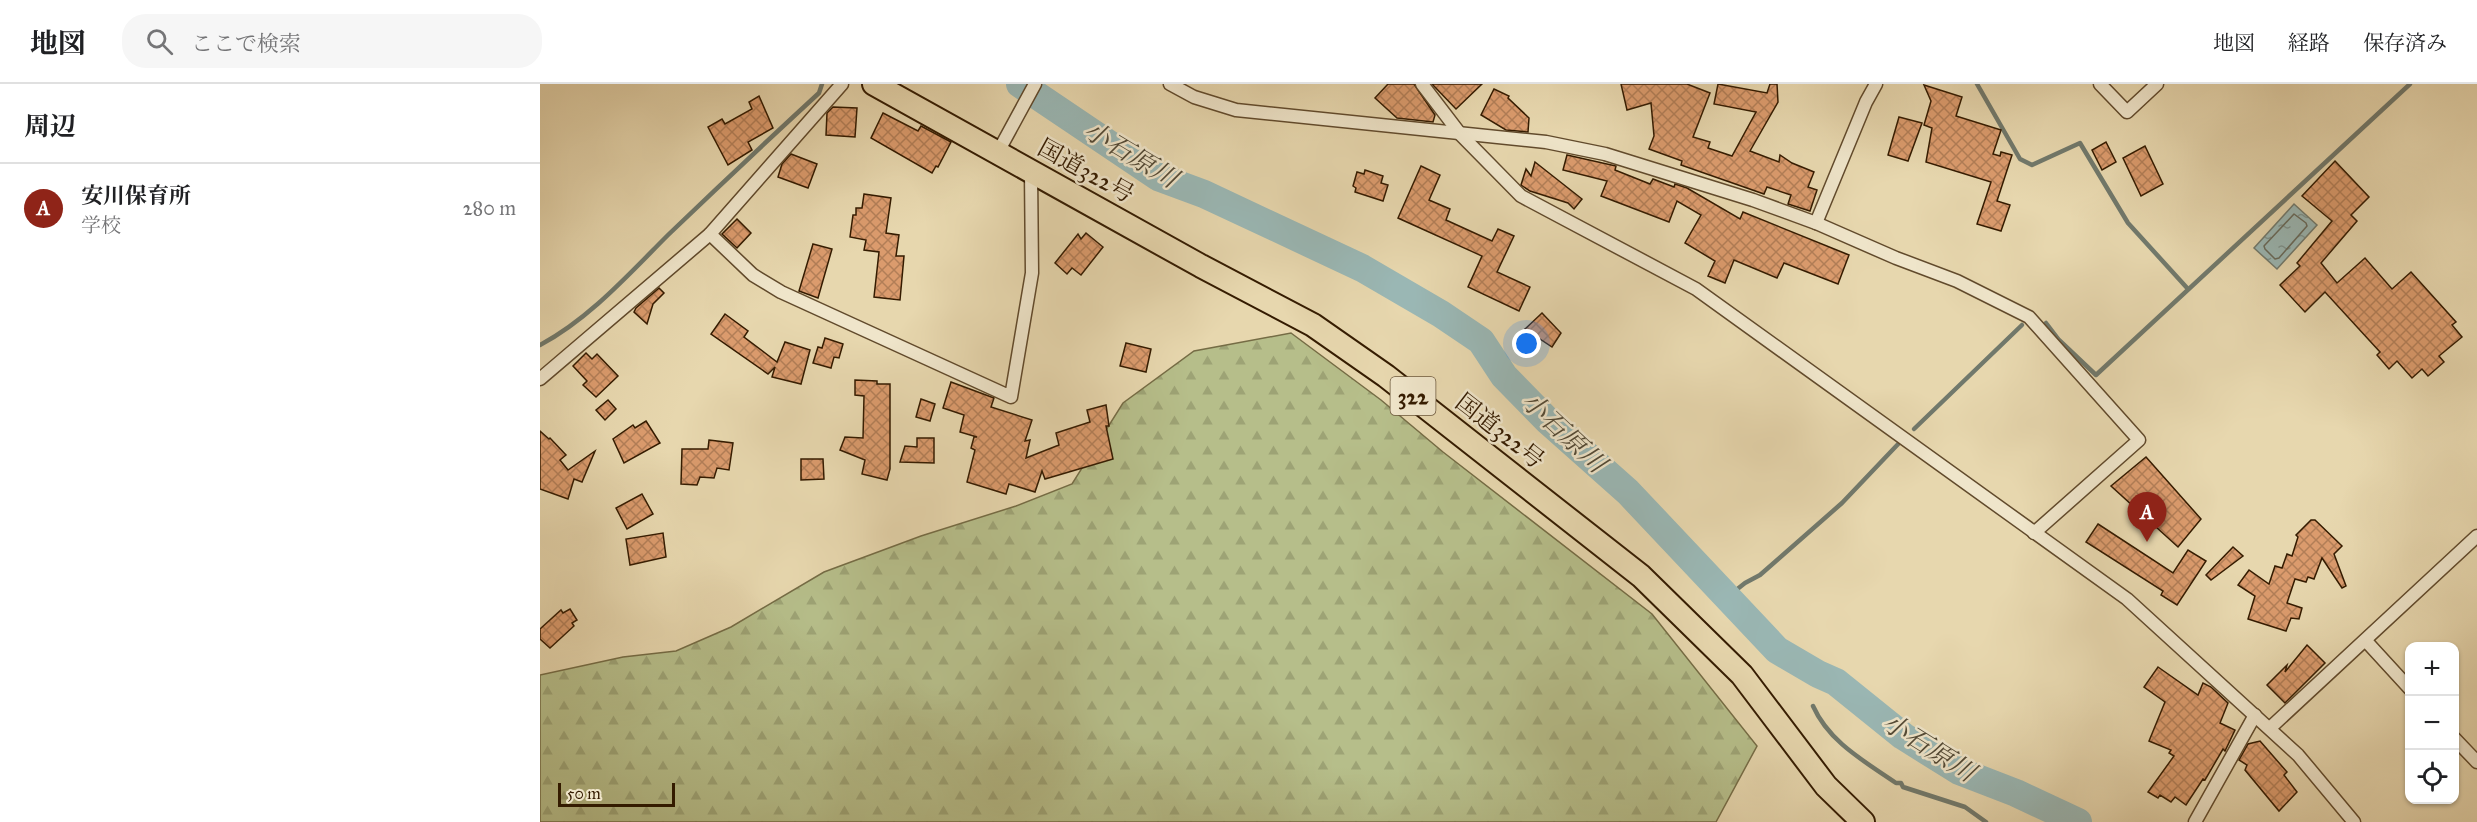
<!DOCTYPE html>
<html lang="ja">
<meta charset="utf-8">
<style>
:root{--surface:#fff;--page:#f6f6f6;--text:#202124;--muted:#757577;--line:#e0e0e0;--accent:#8f2418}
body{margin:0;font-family:"IM FELL Great Primer","Noto Serif JP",serif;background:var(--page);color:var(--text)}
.controls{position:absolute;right:18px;bottom:18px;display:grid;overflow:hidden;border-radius:12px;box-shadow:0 2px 4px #0004}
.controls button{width:54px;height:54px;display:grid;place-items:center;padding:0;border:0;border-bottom:2px solid var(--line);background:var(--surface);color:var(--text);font:30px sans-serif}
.scale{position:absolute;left:18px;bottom:15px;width:117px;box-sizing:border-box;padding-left:6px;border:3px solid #341b00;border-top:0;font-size:16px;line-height:21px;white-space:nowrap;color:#341b00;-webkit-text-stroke:4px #efe5ca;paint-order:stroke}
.you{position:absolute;left:987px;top:260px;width:21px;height:21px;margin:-15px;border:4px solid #fff;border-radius:50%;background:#1a73e8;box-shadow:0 0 0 9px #1a73e833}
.badge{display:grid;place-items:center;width:39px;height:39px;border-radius:50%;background:var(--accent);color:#fff;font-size:20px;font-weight:700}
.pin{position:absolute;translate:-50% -50px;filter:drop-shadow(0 2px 3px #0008)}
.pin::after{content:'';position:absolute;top:32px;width:21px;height:18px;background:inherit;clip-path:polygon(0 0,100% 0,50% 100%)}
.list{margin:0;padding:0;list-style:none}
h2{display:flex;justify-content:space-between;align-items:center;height:78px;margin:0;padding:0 24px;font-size:26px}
h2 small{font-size:20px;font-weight:400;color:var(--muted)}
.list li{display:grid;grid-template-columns:39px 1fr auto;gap:18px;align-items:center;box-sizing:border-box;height:90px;padding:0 24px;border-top:2px solid var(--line)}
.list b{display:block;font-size:22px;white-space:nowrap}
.list p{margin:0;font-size:20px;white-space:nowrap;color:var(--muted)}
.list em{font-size:20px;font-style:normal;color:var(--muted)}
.icon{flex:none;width:33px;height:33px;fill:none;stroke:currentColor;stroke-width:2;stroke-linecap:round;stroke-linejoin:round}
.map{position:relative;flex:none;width:1937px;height:738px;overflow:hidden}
header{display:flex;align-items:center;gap:36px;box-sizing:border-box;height:84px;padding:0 30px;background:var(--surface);border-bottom:2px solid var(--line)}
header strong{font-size:28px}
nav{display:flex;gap:33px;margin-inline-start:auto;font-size:21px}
.search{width:420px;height:54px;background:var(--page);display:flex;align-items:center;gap:15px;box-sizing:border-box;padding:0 21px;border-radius:24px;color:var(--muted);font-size:22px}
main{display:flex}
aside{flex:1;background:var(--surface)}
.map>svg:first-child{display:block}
.forest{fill:url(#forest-firs);stroke:#756c45;stroke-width:1.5}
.water{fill:url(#water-ripples);stroke:#71796c;stroke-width:1.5}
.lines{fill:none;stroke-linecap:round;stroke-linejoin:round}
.shore{stroke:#67695a;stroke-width:1.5}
.stream{stroke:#71796c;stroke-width:4.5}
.river{stroke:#9ab7b4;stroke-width:28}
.building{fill:url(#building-cross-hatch);stroke:#341b00;stroke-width:1.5}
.street-casing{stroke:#614a2c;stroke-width:15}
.highway-casing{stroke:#341b00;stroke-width:26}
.street{stroke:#efe5ca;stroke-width:12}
.highway{stroke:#e7d7ae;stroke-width:22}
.labels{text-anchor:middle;stroke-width:5;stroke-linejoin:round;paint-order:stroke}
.shield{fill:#efe5ca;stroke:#6c583d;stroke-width:1.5}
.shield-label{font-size:22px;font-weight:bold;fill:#341b00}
.street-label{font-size:24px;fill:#341b00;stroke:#efe5ca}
.water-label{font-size:26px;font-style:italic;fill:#534a36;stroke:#efe5ca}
</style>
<header>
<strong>地図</strong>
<div class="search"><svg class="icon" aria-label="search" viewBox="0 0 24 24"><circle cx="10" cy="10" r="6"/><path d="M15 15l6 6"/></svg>ここで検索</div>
<nav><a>地図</a><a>経路</a><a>保存済み</a></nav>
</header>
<main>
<aside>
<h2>周辺<small></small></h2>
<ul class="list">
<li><span class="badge">A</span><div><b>安川保育所</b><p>学校</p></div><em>280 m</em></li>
</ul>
</aside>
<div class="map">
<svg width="1937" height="738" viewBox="0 0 1937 738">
<defs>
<pattern id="forest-firs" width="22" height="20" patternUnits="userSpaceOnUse" patternTransform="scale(1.5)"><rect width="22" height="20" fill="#b6be8a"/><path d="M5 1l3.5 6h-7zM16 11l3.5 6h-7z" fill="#9da375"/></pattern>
<pattern id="water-ripples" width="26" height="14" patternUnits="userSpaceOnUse" patternTransform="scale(1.5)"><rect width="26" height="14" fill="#9ab7b4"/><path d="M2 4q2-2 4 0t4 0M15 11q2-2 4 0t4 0" fill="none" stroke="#7e9490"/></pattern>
<pattern id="building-cross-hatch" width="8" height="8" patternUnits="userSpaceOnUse" patternTransform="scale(1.5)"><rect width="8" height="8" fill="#db9b6d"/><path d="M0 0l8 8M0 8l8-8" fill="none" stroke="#b27e57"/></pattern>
</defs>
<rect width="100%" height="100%" fill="#e7d7ae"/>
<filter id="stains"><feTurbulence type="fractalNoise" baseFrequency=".00333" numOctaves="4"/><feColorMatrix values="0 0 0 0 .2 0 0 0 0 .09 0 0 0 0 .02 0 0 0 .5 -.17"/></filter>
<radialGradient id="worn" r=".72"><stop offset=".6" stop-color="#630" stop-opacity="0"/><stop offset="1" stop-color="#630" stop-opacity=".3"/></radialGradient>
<polygon class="forest" points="751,249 841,316 903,368 1112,530 1217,662 1176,738 0,738 0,591 83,573 136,567 191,543 284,488 381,452 476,422 532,400 583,319 654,267"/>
<polygon class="water" points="1754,120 1777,141 1737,185 1714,164"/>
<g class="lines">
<polygon class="shore" points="1754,130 1766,139 1767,142 1739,174 1735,175 1725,165 1724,162"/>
<g class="stream">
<polyline points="1437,0 1480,75 1492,81 1540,59 1588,139 1648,205"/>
<polyline points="1506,239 1519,256 1556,291 1870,0"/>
<path d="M0,261C49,235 89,190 128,151C178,103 228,56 279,9L282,0"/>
<polyline points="1374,345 1482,241"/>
<polyline points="1186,514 1205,499 1220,491 1302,419 1361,357"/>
<path d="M1273,622C1289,658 1324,677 1356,699H1361L1363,703L1425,723L1446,738"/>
</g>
<polyline class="river" points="480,0 618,93 664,110 822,184 901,230 941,257 964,292 1007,336 1088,408 1237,566 1278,590 1296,598 1363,652 1419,687 1476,709 1538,738"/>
</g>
<g class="building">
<polygon points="848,0 874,0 895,31 893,38 857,34 835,14"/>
<polygon points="892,0 942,0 916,25"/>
<polygon points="1081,0 1147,0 1170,9 1153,53 1170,58 1168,64 1192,72 1216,28 1174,20 1178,0 1227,9 1230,0 1237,0 1238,18 1210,67 1239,78 1240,71 1252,79 1274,88 1268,103 1277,106 1270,127 1248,120 1251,111 1227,103 1224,110 1141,81 1142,77 1109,65 1114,52 1111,19 1087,26"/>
<polygon points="1384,1 1422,13 1416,32 1461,46 1453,70 1460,72 1461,68 1472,71 1457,117 1470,121 1461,147 1437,140 1451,98 1386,78 1392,44 1384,41 1391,17"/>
<polygon points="954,5 969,12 968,14 989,34 988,48 966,46 941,31"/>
<polygon points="219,12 233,44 208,58 212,66 188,81 168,43 182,35 185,40 212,25 209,18"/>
<polygon points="293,23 317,24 315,53 286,51 287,29"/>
<polygon points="343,29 378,47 381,42 411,58 398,83 396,82 392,89 331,54"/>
<polygon points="1359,33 1382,39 1368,77 1348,71"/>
<polygon points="1566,58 1576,78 1562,86 1552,66"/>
<polygon points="1605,62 1623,100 1601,112 1583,74"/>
<polygon points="251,70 277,80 268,104 238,93 242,80"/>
<polygon points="1027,71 1076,82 1075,86 1110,100 1113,95 1134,103 1135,100 1147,104 1200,135 1203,128 1309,171 1298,200 1244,179 1237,194 1194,176 1185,199 1168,192 1175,177 1145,159 1161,131 1137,117 1129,138 1061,112 1067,97 1023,86"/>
<polygon points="1795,77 1829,113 1811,131 1817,137 1781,179 1797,199 1825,174 1852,205 1871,188 1916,238 1912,241 1922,253 1899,272 1904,278 1888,292 1882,285 1872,294 1857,277 1849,285 1837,271 1840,268 1785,208 1765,228 1740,201 1760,182 1757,179 1792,137 1762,112"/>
<polygon points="995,78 1042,115 1034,125 1028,119 990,107 981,101 986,85 991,92"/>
<polygon points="881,82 900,91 889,116 910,125 906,136 952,157 958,145 974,152 957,188 990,203 979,227 928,203 942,172 858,134"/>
<polygon points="825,86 843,92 841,99 848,101 843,117 815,108 816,104 813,102 817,88 824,90"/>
<polygon points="324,110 351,114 346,149 359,151 356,172 364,172 360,216 334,213 339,168 324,166 326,156 310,153 313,131 316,131 316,124 322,124"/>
<polygon points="197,135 211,149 197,164 182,150"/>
<polygon points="546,149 563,163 541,191 532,184 527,190 515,179 538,150 541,155"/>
<polygon points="273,160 292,165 278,214 259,207"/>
<polygon points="119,204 124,209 113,220 107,240 94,228 96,224"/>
<polygon points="1002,229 1021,249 1012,263 985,245"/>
<polygon points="185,230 208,247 204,253 237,278 245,258 270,266 261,300 232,293 235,283 228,290 171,250"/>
<polygon points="285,254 303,260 299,274 294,273 291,284 273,279 278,263 282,264"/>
<polygon points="586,259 611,265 606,288 580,282"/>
<polygon points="46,269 52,275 57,270 78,292 56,313 43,301 47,297 33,282"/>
<polygon points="315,296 337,297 337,300 350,300 350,385 347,396 322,390 325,376 300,366 305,353 323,354 324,312 315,311"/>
<polygon points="411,298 454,314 451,323 492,336 485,357 490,356 486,374 519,361 516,349 550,338 547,326 566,321 569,342 566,342 573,375 505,395 502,387 495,408 469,400 466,410 427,398 435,366 431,364 434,353 437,353 420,348 424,331 403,324"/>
<polygon points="381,315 395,320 390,337 376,333"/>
<polygon points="68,316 76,325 65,336 56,326"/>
<polygon points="106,337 120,359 84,379 73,355 93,341 95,344"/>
<polygon points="0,347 9,355 10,354 26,371 20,376 28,386 55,367 42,398 34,395 28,415 0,405"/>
<polygon points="377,354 394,354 394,379 360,378 365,362 377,363"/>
<polygon points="169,356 193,359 189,386 177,384 174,394 160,393 157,401 141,400 142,365 168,365"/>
<polygon points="1606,373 1661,435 1638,463 1571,402"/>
<polygon points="261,375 283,375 284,395 261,396"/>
<polygon points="102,410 113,430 87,445 76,424"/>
<polygon points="1771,436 1775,436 1802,462 1794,470 1806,502 1802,504 1782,474 1774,495 1768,493 1766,498 1755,495 1747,519 1762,524 1759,535 1751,534 1746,547 1708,535 1715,512 1698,501 1709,486 1729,500 1735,482 1742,484 1747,470 1752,472 1758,453 1756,451"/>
<polygon points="1558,440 1633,489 1648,466 1666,477 1637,521 1621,511 1623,507 1546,458"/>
<polygon points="123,449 126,473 90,481 86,455"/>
<polygon points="1693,463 1703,472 1671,496 1666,491"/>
<polygon points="30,525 37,536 32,539 34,542 10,564 0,555 0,545 21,526 23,529"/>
<polygon points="1767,561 1785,579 1745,619 1727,601 1747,581 1745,588"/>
<polygon points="1618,583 1658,611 1663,599 1671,603 1688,619 1680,639 1695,646 1685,667 1683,665 1665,696 1663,695 1646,721 1635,713 1631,718 1620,711 1618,714 1608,708 1634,672 1629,669 1631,666 1609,657 1625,618 1604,603"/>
<polygon points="1720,657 1747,688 1744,691 1757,708 1739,727 1705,686 1707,681 1699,676 1708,660"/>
</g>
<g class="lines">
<defs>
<g id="street">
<polyline points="630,0 654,13 696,26 1006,58 1065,70 1213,116 1276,139 1356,174 1417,197 1489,233 1599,356 1494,449"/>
<polyline points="882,0 921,51 981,112 1156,205 1587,515 1758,671 1814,738"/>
<polyline points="1560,0 1587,28 1617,0"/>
<polyline points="458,68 495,0"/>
<polyline points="1276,139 1326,18 1336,0"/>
<polyline points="170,150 213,191 241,208 471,313 492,189 491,88"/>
<polyline points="0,295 170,150 302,0"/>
<polyline points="1826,557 1870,605"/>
<polyline points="1730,644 1937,452"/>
<polyline points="1914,654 1937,678"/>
<polyline points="1655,738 1715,631"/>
</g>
<polyline id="highway" points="334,0 661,182 773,241 846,292 1101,492 1202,591 1286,702 1323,738"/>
</defs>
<use href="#street" class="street-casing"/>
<use href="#highway" class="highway-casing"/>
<use href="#street" class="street"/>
<use href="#highway" class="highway"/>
</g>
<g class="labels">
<rect class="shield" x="850.5" y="293" width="45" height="38" rx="4.5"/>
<g class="shield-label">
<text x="873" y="320">322</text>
</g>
<g class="street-label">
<text transform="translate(546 87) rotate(29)" y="8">国道322号</text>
<text transform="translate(960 347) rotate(38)" y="8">国道322号</text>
</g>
<g class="water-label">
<text transform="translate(591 70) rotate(31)" y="9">小石原川</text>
<text transform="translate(1024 348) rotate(43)" y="9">小石原川</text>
<text transform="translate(1389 663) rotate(32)" y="9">小石原川</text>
</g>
</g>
<rect width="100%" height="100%" filter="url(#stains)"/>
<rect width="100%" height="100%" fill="url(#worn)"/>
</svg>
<div class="controls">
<button>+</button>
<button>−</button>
<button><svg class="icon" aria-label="locate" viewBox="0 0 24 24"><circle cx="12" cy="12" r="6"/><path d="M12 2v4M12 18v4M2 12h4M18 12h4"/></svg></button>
</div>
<div class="scale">50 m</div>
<div class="you"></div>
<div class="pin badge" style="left:1607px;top:458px">A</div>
</div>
</main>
